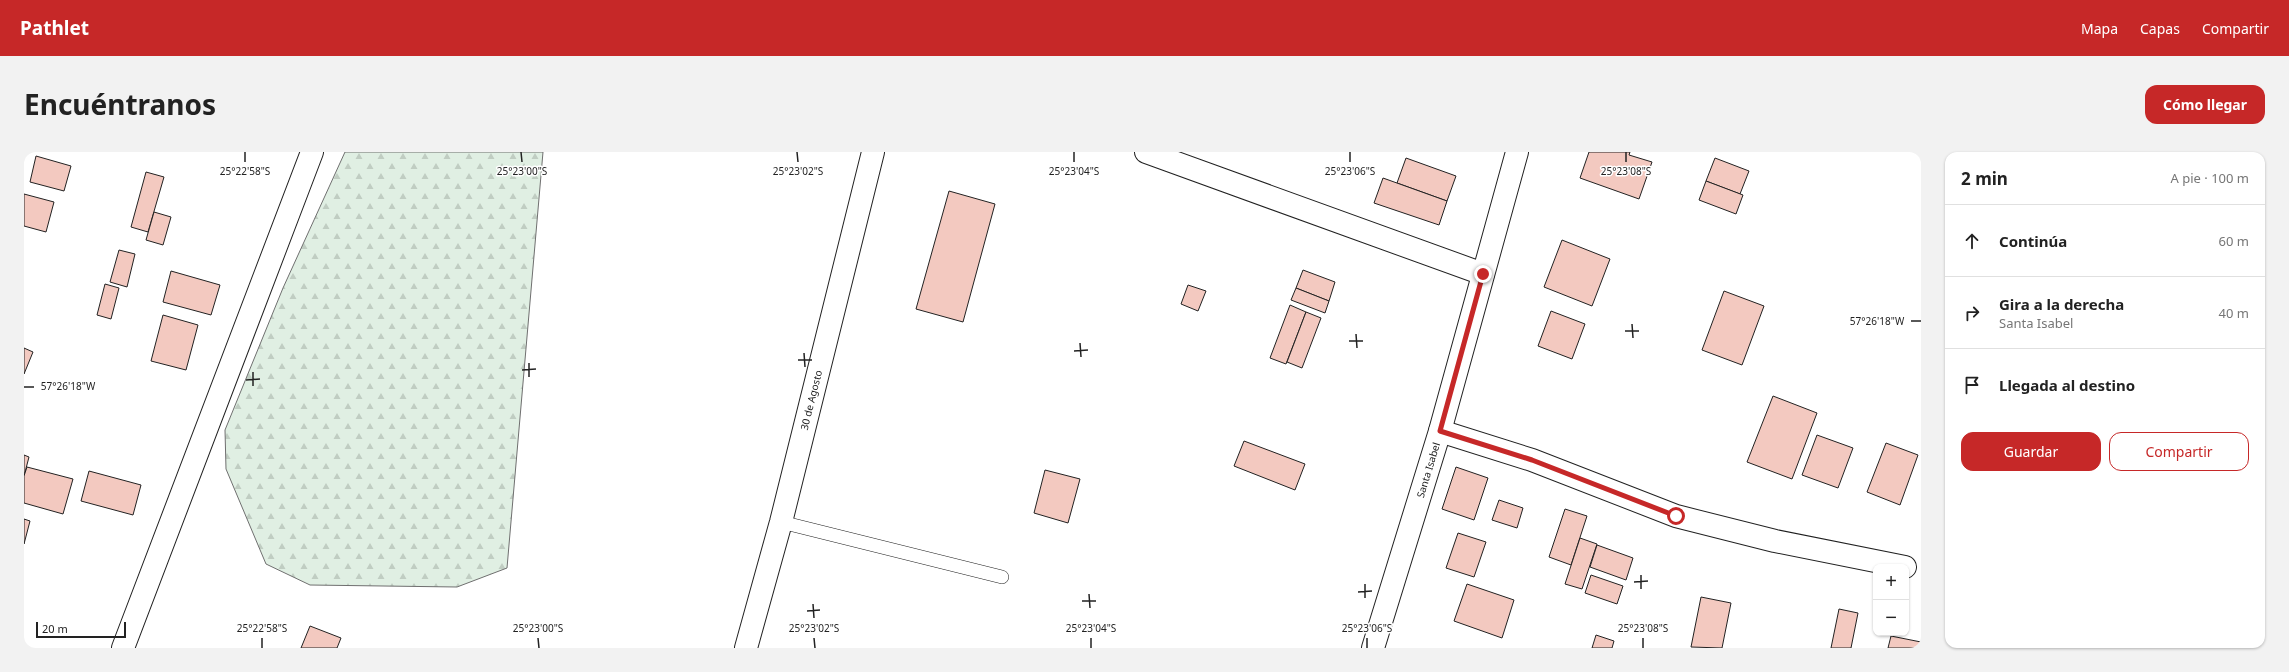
<!DOCTYPE html>
<html lang="es">
<meta charset="utf-8">
<style>
:root{--surface:#fff;--page:#f2f2f2;--text:#222;--muted:#767676;--line:#e0e0e0;--accent:#c62828}
body{margin:0;font-family:"Noto Sans",sans-serif;background:var(--page);color:var(--text)}
.controls{position:absolute;right:12px;bottom:12px;display:grid;overflow:hidden;border-radius:8px;box-shadow:0 1px 3px #0004}
.controls button{width:36px;height:36px;display:grid;place-items:center;padding:0;border:0;border-bottom:1px solid var(--line);background:var(--surface);color:var(--text);font:20px sans-serif}
.scale{position:absolute;left:12px;bottom:10px;width:90px;box-sizing:border-box;padding-left:4px;border:2px solid #222;border-top:0;font-size:11px;line-height:14px;white-space:nowrap;color:#222;-webkit-text-stroke:3px #fff;paint-order:stroke}
.stop{position:absolute;width:12px;height:12px;margin:-9px;border:3px solid #c62828;border-radius:50%;background:#fff}
.stop.end{background:#c62828;border-color:#fff;box-shadow:0 1px 4px #0008}
.list{margin:0;padding:0;list-style:none}
h2{display:flex;justify-content:space-between;align-items:center;height:52px;margin:0;padding:0 16px;font-size:17px}
h2 small{font-size:13px;font-weight:400;color:var(--muted)}
.list li{display:grid;grid-template-columns:26px 1fr auto;gap:12px;align-items:center;box-sizing:border-box;height:72px;padding:0 16px;border-top:1px solid var(--line)}
.list b{display:block;font-size:15px;white-space:nowrap}
.list p{margin:0;font-size:13px;white-space:nowrap;color:var(--muted)}
.list em{font-size:13px;font-style:normal;color:var(--muted)}
.actions{display:flex;gap:8px;padding:12px 16px}
.actions a{flex:1;padding:9px 0;border:1px solid var(--accent);border-radius:12px;text-align:center;font-size:14px;color:var(--accent)}
.actions .main{background:var(--accent);color:#fff}
.icon{flex:none;width:22px;height:22px;fill:none;stroke:currentColor;stroke-width:2;stroke-linecap:round;stroke-linejoin:round}
.map{position:relative;flex:none;width:1897px;height:496px;overflow:hidden;border-radius:12px}
header{display:flex;align-items:center;gap:24px;box-sizing:border-box;height:56px;padding:0 20px;background:var(--accent);color:#fff}
header strong{font-size:19px}
nav{display:flex;gap:22px;margin-inline-start:auto;font-size:14px}
.intro{display:flex;align-items:center;justify-content:space-between;box-sizing:border-box;height:96px;padding:0 24px}
h1{margin:0;font-size:28px}
.button{padding:10px 18px;border-radius:12px;background:var(--accent);color:#fff;font-size:14px;font-weight:700}
main{display:flex;gap:24px;padding:0 24px}
aside{flex:1;background:var(--surface);border-radius:12px;box-shadow:0 1px 3px #0004}
.map>svg:first-child{display:block}
.forest{fill:url(#forest-firs);stroke:#6f6f6f}
.building{fill:#f3c9c0;stroke:#222}
.lines{fill:none;stroke-linecap:round;stroke-linejoin:round}
.lane-casing{stroke:#222;stroke-width:14}
.street-casing{stroke:#222;stroke-width:24}
.lane{stroke:#fff;stroke-width:13}
.street{stroke:#fff;stroke-width:22}
.route{stroke:#c62828;stroke-width:5}
.ticks{fill:none;stroke:#222;stroke-width:1.5}
.labels{text-anchor:middle;stroke-width:3;stroke-linejoin:round;paint-order:stroke}
.street-label{font-size:10px;fill:#222;stroke:#fff}
.ticks-label{font-size:10px;text-anchor:middle;fill:#222;stroke:#fff;stroke-width:3;stroke-linejoin:round;paint-order:stroke}
</style>
<header>
<strong>Pathlet</strong>
<nav><a>Mapa</a><a>Capas</a><a>Compartir</a></nav>
</header>
<div class="intro"><h1>Encuéntranos</h1><a class="button">Cómo llegar</a></div>
<main>
<div class="map">
<svg width="1897" height="496" viewBox="0 0 1897 496">
<defs>
<pattern id="forest-firs" width="22" height="20" patternUnits="userSpaceOnUse"><rect width="22" height="20" fill="#e0efe3"/><path d="M5 1l3.5 6h-7zM16 11l3.5 6h-7z" fill="#c0cdc2"/></pattern>
</defs>
<rect width="100%" height="100%" fill="#fff"/>
<polygon class="forest" points="321,0 519,0 483,416 433,435 286,433 242,412 202,317 201,278 259,136"/>
<g class="building">
<polygon points="1565,0 1606,0 1605,3 1628,10 1615,47 1556,26"/>
<polygon points="12,4 47,14 40,39 6,30"/>
<polygon points="1382,6 1432,24 1423,49 1373,31"/>
<polygon points="1691,6 1725,19 1716,42 1682,29"/>
<polygon points="122,20 140,25 124,80 107,75"/>
<polygon points="1359,26 1423,49 1415,73 1350,51"/>
<polygon points="1682,29 1719,43 1712,62 1675,48"/>
<polygon points="925,39 971,52 939,170 892,157"/>
<polygon points="0,42 30,50 22,80 0,74"/>
<polygon points="130,60 147,65 139,93 122,88"/>
<polygon points="1538,88 1586,107 1568,154 1520,135"/>
<polygon points="95,98 111,102 103,135 86,130"/>
<polygon points="1279,118 1311,130 1305,149 1272,136"/>
<polygon points="147,119 196,133 187,163 139,150"/>
<polygon points="81,132 95,136 87,167 73,163"/>
<polygon points="1164,133 1182,139 1174,159 1157,152"/>
<polygon points="1272,136 1305,149 1301,161 1267,148"/>
<polygon points="1700,139 1740,154 1718,213 1678,198"/>
<polygon points="1266,153 1282,160 1262,212 1246,206"/>
<polygon points="1527,159 1561,172 1548,207 1514,194"/>
<polygon points="1282,160 1297,166 1278,216 1263,210"/>
<polygon points="139,163 174,173 162,218 127,209"/>
<polygon points="0,196 9,200 0,222"/>
<polygon points="1749,244 1793,261 1768,327 1723,310"/>
<polygon points="1793,283 1829,296 1814,336 1778,323"/>
<polygon points="1220,289 1281,312 1271,338 1210,314"/>
<polygon points="1862,291 1894,303 1876,353 1843,340"/>
<polygon points="0,303 5,305 0,324"/>
<polygon points="3,315 49,327 39,362 0,351 0,324"/>
<polygon points="1432,315 1464,326 1450,368 1418,357"/>
<polygon points="1021,318 1056,327 1044,371 1010,361"/>
<polygon points="65,319 117,333 109,363 57,349"/>
<polygon points="1475,348 1499,356 1493,376 1468,368"/>
<polygon points="1541,357 1563,364 1547,413 1525,405"/>
<polygon points="0,367 6,369 0,392"/>
<polygon points="1434,381 1462,390 1450,425 1422,416"/>
<polygon points="1556,386 1573,392 1558,437 1541,432"/>
<polygon points="1573,393 1609,406 1602,428 1566,415"/>
<polygon points="1567,423 1599,434 1593,452 1561,441"/>
<polygon points="1443,432 1490,448 1478,486 1430,469"/>
<polygon points="1677,445 1707,451 1698,496 1667,495"/>
<polygon points="1815,457 1834,461 1827,496 1807,496"/>
<polygon points="286,474 317,486 313,496 277,496"/>
<polygon points="1572,483 1590,489 1588,496 1568,496"/>
<polygon points="1867,484 1897,490 1897,496 1864,496"/>
</g>
<g class="lines">
<defs>
<polyline id="lane" points="757,370 978,425"/>
<g id="street">
<polyline points="1122,0 1459,122"/>
<polyline points="1416,279 1508,308 1652,364 1751,389 1881,415"/>
<polyline points="99,496 288,0"/>
<polyline points="722,496 757,370 849,0"/>
<polyline points="1349,496 1416,279 1493,0"/>
</g>
</defs>
<use href="#lane" class="lane-casing"/>
<use href="#street" class="street-casing"/>
<use href="#lane" class="lane"/>
<use href="#street" class="street"/>
</g>
<g class="lines">
<polyline class="route" points="1459,122 1416,279 1508,308 1652,364"/>
</g>
<path class="ticks" d="M221,0V10M497,0L498,10M773,0L774,10M1050,0V10M1326,0V10M1602,0V10M1887,169H1897M1608,172L1609,186M1601,179H1615M1332,182L1333,196M1325,189H1339M1056,191L1057,205M1050,199L1064,198M780,201L781,215M774,208H788M505,211V225M498,218L512,217M229,220V234M222,228L236,227M0,235H10M1617,423V437M1610,430L1624,429M1341,432V446M1334,440L1348,439M1065,442L1066,456M1058,449H1072M789,452L790,466M783,459L796,458M238,486V496M514,486L515,496M790,486L791,496M1067,486V496M1343,486V496M1619,486V496"/>
<g class="labels">
<g class="street-label">
<text transform="translate(787 248) rotate(-76)" y="4">30 de Agosto</text>
<text transform="translate(1404 318) rotate(-73)" y="4">Santa Isabel</text>
</g>
</g>
<g class="ticks-label">
<text x="221" y="23">25°22'58"S</text>
<text x="498" y="23">25°23'00"S</text>
<text x="774" y="23">25°23'02"S</text>
<text x="1050" y="23">25°23'04"S</text>
<text x="1326" y="23">25°23'06"S</text>
<text x="1602" y="23">25°23'08"S</text>
<text x="1853" y="173">57°26'18"W</text>
<text x="44" y="238">57°26'18"W</text>
<text x="238" y="480">25°22'58"S</text>
<text x="514" y="480">25°23'00"S</text>
<text x="790" y="480">25°23'02"S</text>
<text x="1067" y="480">25°23'04"S</text>
<text x="1343" y="480">25°23'06"S</text>
<text x="1619" y="480">25°23'08"S</text>
</g>
</svg>
<div class="controls">
<button>+</button>
<button>−</button>
</div>
<div class="scale">20 m</div>
<div class="stop" style="left:1652px;top:364px"></div>
<div class="stop end" style="left:1459px;top:122px"></div>
</div>
<aside>
<h2>2 min<small>A pie · 100 m</small></h2>
<ul class="list">
<li><svg class="icon" aria-label="ahead" viewBox="0 0 24 24"><path d="M12 20V5M6 11l6-6 6 6"/></svg><div><b>Continúa</b></div><em>60 m</em></li>
<li><svg class="icon" aria-label="right" viewBox="0 0 24 24"><path d="M7 20v-9h11M14 6l5 5-5 5"/></svg><div><b>Gira a la derecha</b><p>Santa Isabel</p></div><em>40 m</em></li>
<li><svg class="icon" aria-label="arrive" viewBox="0 0 24 24"><path d="M6 21V4h12l-3 4 3 4H6"/></svg><div><b>Llegada al destino</b></div></li>
</ul>
<div class="actions"><a class="main">Guardar</a><a>Compartir</a></div>
</aside>
</main>
